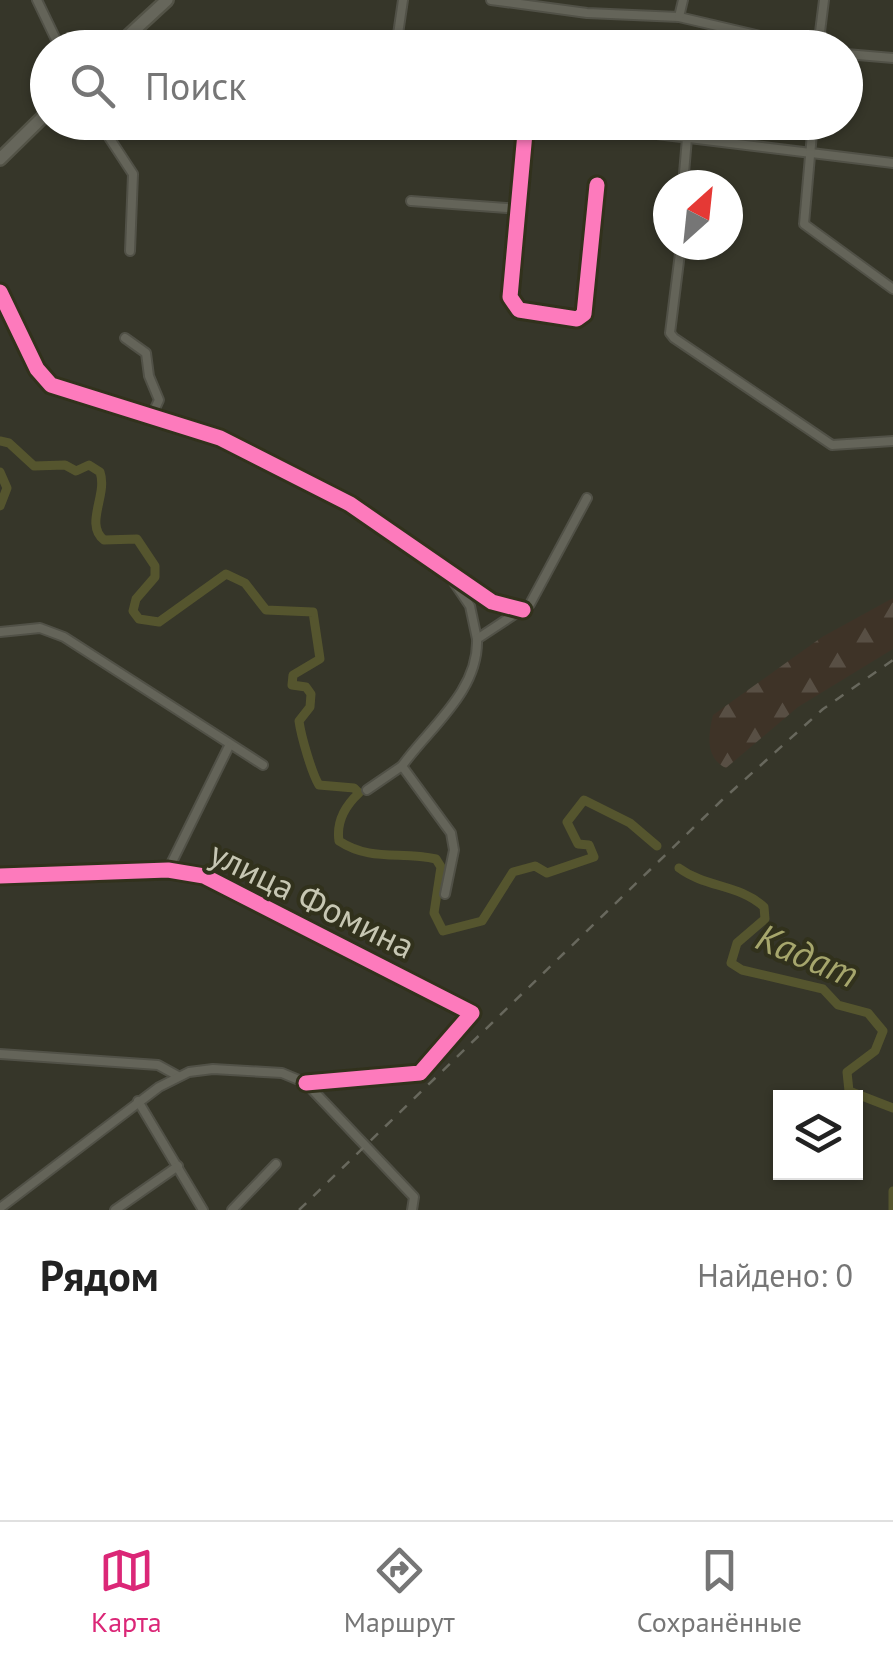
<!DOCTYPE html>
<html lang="ru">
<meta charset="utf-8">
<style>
:root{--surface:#fff;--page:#f6f6f6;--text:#222;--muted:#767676;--line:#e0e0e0;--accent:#db2777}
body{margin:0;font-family:"PT Sans",sans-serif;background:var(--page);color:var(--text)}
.controls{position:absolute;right:30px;bottom:30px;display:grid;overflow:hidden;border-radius:0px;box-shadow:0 2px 8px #0004}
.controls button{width:90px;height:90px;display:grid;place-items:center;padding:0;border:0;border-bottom:2px solid var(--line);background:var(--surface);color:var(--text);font:50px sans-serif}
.compass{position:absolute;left:653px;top:170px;width:90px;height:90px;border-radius:50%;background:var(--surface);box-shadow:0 2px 8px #0004;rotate:27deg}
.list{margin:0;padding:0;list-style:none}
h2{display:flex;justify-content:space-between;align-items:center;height:130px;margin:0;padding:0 40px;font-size:42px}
h2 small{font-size:32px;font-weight:400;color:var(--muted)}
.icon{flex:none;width:55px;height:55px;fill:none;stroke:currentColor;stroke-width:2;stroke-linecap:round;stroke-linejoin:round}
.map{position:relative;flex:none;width:893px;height:1210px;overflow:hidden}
.search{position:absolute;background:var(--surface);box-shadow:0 2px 8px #0004;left:30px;right:30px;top:30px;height:110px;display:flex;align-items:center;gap:25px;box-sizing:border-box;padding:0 35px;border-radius:55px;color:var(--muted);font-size:38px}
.sheet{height:310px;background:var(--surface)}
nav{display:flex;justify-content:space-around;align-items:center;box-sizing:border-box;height:140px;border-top:2px solid var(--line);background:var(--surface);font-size:28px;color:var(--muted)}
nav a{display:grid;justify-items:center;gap:5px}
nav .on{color:var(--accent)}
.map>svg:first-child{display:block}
.forest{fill:url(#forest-firs)}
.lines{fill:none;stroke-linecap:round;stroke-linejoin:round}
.river{stroke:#55552e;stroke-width:9}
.minor-casing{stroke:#515147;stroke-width:12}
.major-casing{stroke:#535347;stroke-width:16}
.minor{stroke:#646459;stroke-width:8}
.major{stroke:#66665b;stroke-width:11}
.rail{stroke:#68685d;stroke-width:2.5;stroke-dasharray:10 10;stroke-linecap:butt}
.cycleway-casing{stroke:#31311c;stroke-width:21}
.cycleway{stroke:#fd7abc;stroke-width:15}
.labels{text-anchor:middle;stroke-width:8;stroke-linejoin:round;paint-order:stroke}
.street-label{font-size:35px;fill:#c7c7b3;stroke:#31311c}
.water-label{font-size:38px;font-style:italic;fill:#a6a66c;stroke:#31311c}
</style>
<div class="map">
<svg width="893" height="1210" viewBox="0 0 893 1210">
<defs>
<pattern id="forest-firs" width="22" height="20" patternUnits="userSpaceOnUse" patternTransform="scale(2.5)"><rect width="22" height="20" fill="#3e3327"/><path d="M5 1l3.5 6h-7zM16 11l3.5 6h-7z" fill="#584f44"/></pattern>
</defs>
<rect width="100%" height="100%" fill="#363629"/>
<path class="forest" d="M893,598V649L798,707L726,768C705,758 708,735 713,715L822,637Z"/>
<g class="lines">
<g class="river">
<path d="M0,441L9,443L34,466L65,465L76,471L89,465L100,472C108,495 84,524 104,540L137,539L155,566V577L136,599L133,611L139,619L159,622L226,574L245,583L266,610L313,612L320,659L293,675L292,685L306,687L311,694L310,707L299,721C301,736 312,774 319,785L354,788L359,793C345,806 336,821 339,841C371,862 401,851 436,859L441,867L434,913L443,931L482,921L513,872L535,866L547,873L594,857L589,845L578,844L567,822L584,800L630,823L657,846"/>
<polyline points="0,472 7,488 0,506"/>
<path d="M679,868C706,888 739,884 764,907L765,919L737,943L731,963L742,970L823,989L838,1005L868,1013L883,1031L875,1051L847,1072L849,1091L893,1108"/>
<polyline points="893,1210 893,1191"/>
</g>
<defs>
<g id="minor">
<polyline points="37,0 60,48"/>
<polyline points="491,0 587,13 679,17 811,48"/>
<polyline points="679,17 683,0"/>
<polyline points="396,48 403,0"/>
<polyline points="818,48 824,0"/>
<polyline points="846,54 893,58"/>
<polyline points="99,122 133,174 130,251"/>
<polyline points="526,122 510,297 519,310 577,319 584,314 597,185"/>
<polyline points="559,122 893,163"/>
<polyline points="813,122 804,224 893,289"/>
<polyline points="683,185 687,138"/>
<polyline points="411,201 519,209"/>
<polyline points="681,245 670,333 674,338 832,445 893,441"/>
<polyline points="0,292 37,369 51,385 220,438 350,504 492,602 523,610"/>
<polyline points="125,338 146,353 149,376 159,400 152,415"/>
<polyline points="445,569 470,606 477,639"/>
<polyline points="0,632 40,628 64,637 263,765"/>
<polyline points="367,790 402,766"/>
<polyline points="168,870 229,746"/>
<polyline points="0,876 168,870 204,876 472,1013 420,1073 306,1083"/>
<path d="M445,894L454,850L451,833L402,766C429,728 479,691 477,639L530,604L587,498"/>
<polyline points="0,1054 158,1065 178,1076"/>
<polyline points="138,1101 203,1210"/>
<polyline points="0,1208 159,1087 189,1072 213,1069 282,1073 306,1083 414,1197 412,1210"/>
<polyline points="115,1210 178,1166"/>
<polyline points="232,1210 276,1164"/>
</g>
<g id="major">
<polyline points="115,48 167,0"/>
<polyline points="0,159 48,112"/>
</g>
</defs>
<use href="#minor" class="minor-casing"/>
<use href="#major" class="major-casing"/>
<use href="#minor" class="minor"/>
<use href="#major" class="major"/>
<polyline class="rail" points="299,1210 721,801 823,709 893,660"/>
<defs>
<g id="cycleway">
<polyline points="526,122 510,297 519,310 577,319 584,314 597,185"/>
<polyline points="0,292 37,369 51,385 220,438 350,504 492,602 523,610"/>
<polyline points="0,876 168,870 204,876 472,1013 420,1073 306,1083"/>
</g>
</defs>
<use href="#cycleway" class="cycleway-casing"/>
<use href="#cycleway" class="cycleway"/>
</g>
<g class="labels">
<g class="street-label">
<text transform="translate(312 900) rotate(26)" y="12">улица Фомина</text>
</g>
<g class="water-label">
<text transform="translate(807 956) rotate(23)" y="13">Кадат</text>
</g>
</g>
</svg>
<div class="controls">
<button><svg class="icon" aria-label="layers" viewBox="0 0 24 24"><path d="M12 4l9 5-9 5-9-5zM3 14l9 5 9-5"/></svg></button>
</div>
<svg class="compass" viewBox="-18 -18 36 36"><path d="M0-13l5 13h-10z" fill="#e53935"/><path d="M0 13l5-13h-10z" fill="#767676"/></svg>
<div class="search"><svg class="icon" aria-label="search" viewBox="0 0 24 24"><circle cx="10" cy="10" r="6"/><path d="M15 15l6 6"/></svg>Поиск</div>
</div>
<section class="sheet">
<h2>Рядом<small>Найдено: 0</small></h2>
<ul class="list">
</ul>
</section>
<nav>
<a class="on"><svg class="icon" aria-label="map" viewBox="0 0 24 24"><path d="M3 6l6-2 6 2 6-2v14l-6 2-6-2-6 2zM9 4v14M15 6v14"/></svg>Карта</a>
<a><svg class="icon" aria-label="directions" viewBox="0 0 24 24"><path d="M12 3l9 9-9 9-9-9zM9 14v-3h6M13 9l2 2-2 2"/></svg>Маршрут</a>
<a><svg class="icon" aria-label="saved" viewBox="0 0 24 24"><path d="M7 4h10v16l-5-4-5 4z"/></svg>Сохранённые</a>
</nav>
